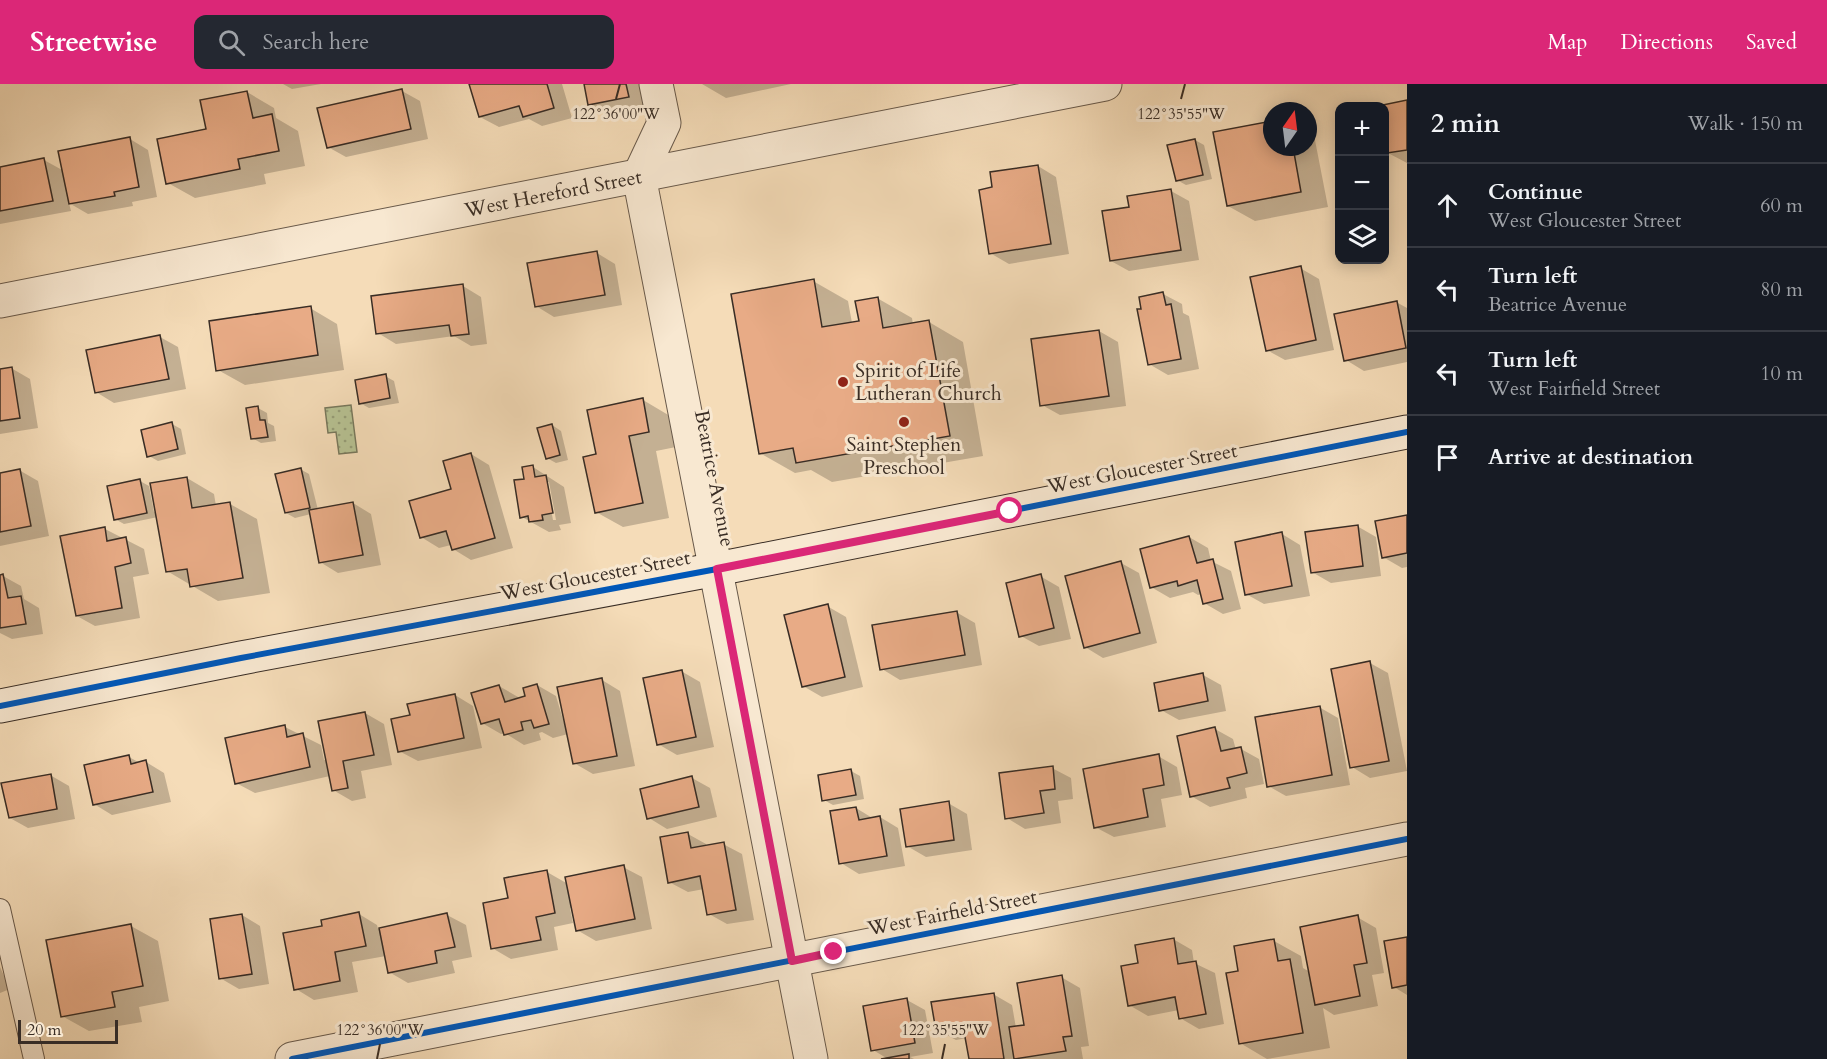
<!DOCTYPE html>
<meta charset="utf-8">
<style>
:root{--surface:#171b24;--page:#242831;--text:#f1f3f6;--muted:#9ea1a6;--line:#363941;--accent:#db2777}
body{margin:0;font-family:Cardo,serif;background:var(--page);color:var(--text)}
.controls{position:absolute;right:18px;top:18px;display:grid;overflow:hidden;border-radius:12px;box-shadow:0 3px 15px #0003}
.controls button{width:54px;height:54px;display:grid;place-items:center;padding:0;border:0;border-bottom:2px solid var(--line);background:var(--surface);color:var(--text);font:30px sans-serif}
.compass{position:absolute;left:1263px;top:18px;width:54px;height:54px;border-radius:50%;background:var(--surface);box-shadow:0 3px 15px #0003;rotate:14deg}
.scale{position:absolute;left:18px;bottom:15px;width:100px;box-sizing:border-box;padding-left:6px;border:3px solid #392d25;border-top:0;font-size:16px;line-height:21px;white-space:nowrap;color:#392d25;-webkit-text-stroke:4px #f8e8d1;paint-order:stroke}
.stop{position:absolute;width:18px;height:18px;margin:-14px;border:4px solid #db2777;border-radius:50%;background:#fff}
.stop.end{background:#db2777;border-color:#fff;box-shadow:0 2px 6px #0008}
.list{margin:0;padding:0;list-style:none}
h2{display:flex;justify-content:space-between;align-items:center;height:78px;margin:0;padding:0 24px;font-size:26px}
h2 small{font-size:20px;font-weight:400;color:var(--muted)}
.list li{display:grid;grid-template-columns:39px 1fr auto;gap:18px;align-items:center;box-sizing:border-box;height:84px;padding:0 24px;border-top:2px solid var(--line)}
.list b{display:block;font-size:22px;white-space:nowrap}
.list p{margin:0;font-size:20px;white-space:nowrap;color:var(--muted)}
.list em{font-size:20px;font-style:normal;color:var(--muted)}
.icon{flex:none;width:33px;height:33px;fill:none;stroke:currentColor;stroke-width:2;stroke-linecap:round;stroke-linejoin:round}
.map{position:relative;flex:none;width:1407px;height:975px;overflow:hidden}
header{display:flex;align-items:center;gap:36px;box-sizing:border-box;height:84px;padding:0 30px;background:var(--accent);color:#fff}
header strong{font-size:28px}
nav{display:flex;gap:33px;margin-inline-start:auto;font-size:21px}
.search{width:420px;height:54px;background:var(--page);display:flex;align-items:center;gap:15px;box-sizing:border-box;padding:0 21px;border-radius:12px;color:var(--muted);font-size:22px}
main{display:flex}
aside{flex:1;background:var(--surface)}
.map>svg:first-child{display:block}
.garden{fill:url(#garden-dots);stroke:#78785c;stroke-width:1.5}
.shadow{fill:#0003;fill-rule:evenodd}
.building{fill:#e8ab86;stroke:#392d25;stroke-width:1.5}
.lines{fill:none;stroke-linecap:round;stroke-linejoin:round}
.lane-casing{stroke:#68594a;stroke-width:22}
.street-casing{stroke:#68594a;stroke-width:35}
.secondary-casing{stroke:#392d25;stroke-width:35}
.lane{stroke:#f8e8d1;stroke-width:20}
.street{stroke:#f8e8d1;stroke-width:33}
.secondary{stroke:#f8e8d1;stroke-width:33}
.cycleway-casing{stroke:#f8e8d1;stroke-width:10}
.cycleway{stroke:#0057b8;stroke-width:6}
.route{stroke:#db2777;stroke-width:8}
.ticks{fill:none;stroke:#392d25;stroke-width:2}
.poi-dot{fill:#8f2418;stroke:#f8e8d1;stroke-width:2}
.labels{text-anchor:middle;stroke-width:6;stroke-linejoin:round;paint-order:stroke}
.street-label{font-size:20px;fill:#392d25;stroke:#f8e8d1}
.poi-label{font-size:20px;fill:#392d25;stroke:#f8e8d1;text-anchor:start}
.ticks-label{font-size:15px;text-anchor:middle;fill:#392d25;stroke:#f8e8d1;stroke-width:6;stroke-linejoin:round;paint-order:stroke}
</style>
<header>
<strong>Streetwise</strong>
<div class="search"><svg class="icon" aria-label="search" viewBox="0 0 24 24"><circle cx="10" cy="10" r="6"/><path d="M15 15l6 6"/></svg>Search here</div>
<nav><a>Map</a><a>Directions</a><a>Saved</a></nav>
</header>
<main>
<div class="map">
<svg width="1407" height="975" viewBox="0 0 1407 975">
<defs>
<pattern id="garden-dots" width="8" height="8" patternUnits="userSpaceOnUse" patternTransform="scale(1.5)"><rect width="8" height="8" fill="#b7c293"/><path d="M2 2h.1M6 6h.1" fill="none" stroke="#969e78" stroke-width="1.8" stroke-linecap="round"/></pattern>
</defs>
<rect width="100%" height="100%" fill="#f5dcb8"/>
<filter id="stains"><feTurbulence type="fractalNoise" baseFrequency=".00333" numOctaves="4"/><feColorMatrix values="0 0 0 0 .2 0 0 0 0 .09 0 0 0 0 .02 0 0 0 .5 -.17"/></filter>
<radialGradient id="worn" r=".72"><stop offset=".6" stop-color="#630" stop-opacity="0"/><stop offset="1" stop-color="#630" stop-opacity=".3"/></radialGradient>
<polygon class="garden" points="351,321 357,368 339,370 336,348 328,349 325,324"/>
<g class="shadow">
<polygon points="283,0 321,0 292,5"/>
<polygon points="471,0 562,0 572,34 542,42 529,35 499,43 480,33"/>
<polygon points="585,0 642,0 647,23 608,31 589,21"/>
<polygon points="702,0 791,0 726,14"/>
<polygon points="402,7 420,17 428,55 346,73 328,63"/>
<polygon points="247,8 274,24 276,34 298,47 305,82 264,90 266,100 195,114 168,99 208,46"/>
<polygon points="1407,18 1407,79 1388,69 1384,22 1382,22"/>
<polygon points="1272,39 1272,63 1308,63 1308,48 1314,51 1328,123 1255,137 1228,122"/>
<polygon points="130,55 148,66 157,113 132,118 133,122 88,130 69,119 71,127 0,140 0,85 44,76 64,87"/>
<polygon points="1195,56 1204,61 1212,95 1186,101 1177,96"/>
<polygon points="1038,82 1056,93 1069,170 1009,180 990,169 994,104"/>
<polygon points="1171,107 1189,117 1199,176 1129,187 1111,177 1130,124"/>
<polygon points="597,169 615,180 622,221 554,233 536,222"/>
<polygon points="1300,184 1319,195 1334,266 1285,276 1267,266"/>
<polygon points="813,197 848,217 852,239 860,238 877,214 912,234 913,241 929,238 963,258 983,372 832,398 811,386 795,389 760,369"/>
<polygon points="463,202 481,213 487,260 471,262 454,252 396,260 378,249"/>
<polygon points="1163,210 1182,220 1183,229 1189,232 1199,285 1168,291 1149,280"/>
<polygon points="1396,218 1407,224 1407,278 1364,287 1346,276"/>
<polygon points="310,224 337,240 344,286 245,301 218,286"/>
<polygon points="1099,247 1118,258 1126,322 1060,331 1042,321"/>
<polygon points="160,253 178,263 186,305 114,319 96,308"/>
<polygon points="11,284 30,295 38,344 0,350 0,286"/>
<polygon points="385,292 394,297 399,319 369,324 360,319"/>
<polygon points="643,316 670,332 676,363 656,367 669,434 623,443 596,428 597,371"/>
<polygon points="258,324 267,329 268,339 274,342 276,357 261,359 252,354"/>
<polygon points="172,340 181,345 186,370 158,377 149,372"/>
<polygon points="552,341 561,347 568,376 556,379 547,374"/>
<polygon points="471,370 489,381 513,464 471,476 453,465 451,461 439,464 421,453 453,406"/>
<path d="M533,383L564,403L571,439L559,441L561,446L549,448L522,433L526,396ZM546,398H549L556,436H553Z"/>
<polygon points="300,385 309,390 318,426 353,419 371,430 381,481 338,489 320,478 311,430 295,434 286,429"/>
<polygon points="19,386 38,397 49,452 0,462 0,390"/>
<polygon points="187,394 214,410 216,422 230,420 257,435 270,509 218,517 167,487 158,433 124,440 115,435 140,397 149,402 154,428 157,427"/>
<polygon points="1407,433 1407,483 1402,484 1383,473"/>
<polygon points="1357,442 1376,453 1381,492 1331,499 1312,488"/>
<polygon points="105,445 144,465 149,490 133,493 140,534 95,542 77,532"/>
<polygon points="1282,450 1300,461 1310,512 1264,520 1246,510"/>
<polygon points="1189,453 1208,464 1211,477 1231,487 1241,525 1223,530 1204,519 1202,510 1198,511 1193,508 1170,514 1151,503"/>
<polygon points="1121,479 1139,489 1157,559 1103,574 1085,563"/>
<polygon points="0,492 3,492 21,502 24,515 39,524 43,550 12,555 0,549"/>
<polygon points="1040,492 1059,503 1071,555 1039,562 1021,552"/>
<polygon points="827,522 846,533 863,603 822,613 803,602"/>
<polygon points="956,528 975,539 982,581 900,596 882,585"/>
<polygon points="1370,579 1388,589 1407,687 1370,694 1352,683"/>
<polygon points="681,587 700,598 714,663 677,671 658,660"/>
<polygon points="1203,591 1221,601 1226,627 1179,636 1161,626"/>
<polygon points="602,596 620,607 635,682 593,690 574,679 568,650 553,654 542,648 539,649 541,656 524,661 505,649 501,650 482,639 499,602 518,613 519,616 527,613 537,601 556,612 564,639"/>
<polygon points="455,611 473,622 482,664 418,677 399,667"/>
<polygon points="1319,623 1338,634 1350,701 1286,712 1268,702"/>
<polygon points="365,629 384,640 392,681 361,687 366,714 352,717 333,706 330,692 255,709 236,699 285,643 321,661 324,676 327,675"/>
<polygon points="1215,645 1233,655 1236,666 1241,665 1259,675 1264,700 1245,704 1247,714 1210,723 1191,712"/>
<polygon points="1158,672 1177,683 1182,711 1161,715 1166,743 1114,753 1095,743"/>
<polygon points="129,673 140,679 146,678 164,689 171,718 112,731 94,720"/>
<polygon points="1052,684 1071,694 1073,715 1058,717 1061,739 1025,745 1007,734"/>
<polygon points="851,687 860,692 864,715 833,721 824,716"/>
<polygon points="50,691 69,702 75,735 28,744 10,734"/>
<polygon points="692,694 710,704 717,733 667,745 649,734"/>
<polygon points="948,719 967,730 972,766 926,773 907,762"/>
<polygon points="856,724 874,735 880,733 898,744 905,782 859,790 841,779"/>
<polygon points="688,750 706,760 707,763 723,760 742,770 754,836 727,840 709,830 704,805 688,808 669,798"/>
<polygon points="623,783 642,793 652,845 596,857 577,846 572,823 570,824 573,839 554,843 558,866 511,875 492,864 509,816 547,788 568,800"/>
<polygon points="359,830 377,841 378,845 447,831 466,841 472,873 452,877 455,889 408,899 389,888 386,872 352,878 358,908 314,916 296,905 324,843"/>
<polygon points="242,831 260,842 269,900 239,905 220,894"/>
<polygon points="1357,833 1376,844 1384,889 1372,891 1378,922 1334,931 1323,924 1330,964 1267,975 1240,959 1240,888 1274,857 1301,872 1303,884 1310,888"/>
<polygon points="131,842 158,857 169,917 139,923 142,938 89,947 62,932"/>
<polygon points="1407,854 1407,911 1394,903"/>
<polygon points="1173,855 1192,866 1194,879 1215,889 1224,940 1199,945 1180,934 1179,926 1148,932 1129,921 1139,880"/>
<polygon points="0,883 10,905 0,909"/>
<polygon points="1061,893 1080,904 1089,962 1081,963 1083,975 970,975 967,954 956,956 937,946 993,910 1012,921 1016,944 1026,942"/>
<polygon points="907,916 925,926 933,969 910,973 914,975 888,975 873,966"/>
</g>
<g class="building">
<polygon points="469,0 547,0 554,24 523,33 519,22 479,33"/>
<polygon points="584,0 626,0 629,13 588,21"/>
<polygon points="402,5 411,45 327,64 317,24"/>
<polygon points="247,7 253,34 272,30 279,67 238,75 240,85 166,100 157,55 206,45 200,16"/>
<polygon points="1407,16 1407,66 1387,69 1384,56 1384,22 1378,22"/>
<polygon points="1272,37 1272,63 1293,63 1301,108 1227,122 1213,48"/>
<polygon points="130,53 139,103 114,108 115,112 69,120 58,67"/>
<polygon points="1195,55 1203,91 1176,97 1167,61"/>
<polygon points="44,74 53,117 0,127 0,83"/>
<polygon points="1038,81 1051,160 989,170 979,106 992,103 990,88"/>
<polygon points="1171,105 1181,166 1110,177 1102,127 1129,123 1127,112"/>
<polygon points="597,167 605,211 535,223 527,179"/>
<polygon points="1301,182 1316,256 1266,267 1250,193"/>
<polygon points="814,195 822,243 859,237 855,217 878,213 883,244 929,236 950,352 796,379 793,364 759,370 731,210"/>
<polygon points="463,200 469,250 451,252 449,241 376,250 371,212"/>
<polygon points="1163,208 1166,221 1171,220 1181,275 1148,281 1137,225 1141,225 1139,213"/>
<polygon points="1397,217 1406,264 1344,277 1334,230"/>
<polygon points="311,222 318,271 216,287 209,237"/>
<polygon points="1099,246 1109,312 1040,322 1031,255"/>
<polygon points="160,251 169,295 95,309 86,266"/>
<polygon points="12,283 20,334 0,337 0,285"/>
<polygon points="386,290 390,314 359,320 355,296"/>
<polygon points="643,314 649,348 629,352 643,419 595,429 583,373 596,370 587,326"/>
<polygon points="258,322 260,336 265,336 268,353 251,355 246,324"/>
<polygon points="172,338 178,365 147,373 141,346"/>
<polygon points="552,340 560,371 546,375 537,344"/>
<polygon points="471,369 495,454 452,466 446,447 420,454 409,417 451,405 443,377"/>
<polygon points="533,381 535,393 546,391 553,429 542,431 543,436 529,438 528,432 520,434 514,396 524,395 522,383"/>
<polygon points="301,384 310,424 285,429 275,390"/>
<polygon points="20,385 31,442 0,448 0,389"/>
<polygon points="187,393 192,424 230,418 243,494 190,503 187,485 166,488 150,399"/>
<polygon points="140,395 147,429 114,436 107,402"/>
<polygon points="353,418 363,471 319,479 309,426"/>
<polygon points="1407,431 1407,469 1382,474 1375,437"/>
<polygon points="1358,441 1363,482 1311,489 1305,448"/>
<polygon points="105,443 107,457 126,453 131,479 115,483 122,524 76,532 60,452"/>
<polygon points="1282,448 1292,502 1245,511 1235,458"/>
<polygon points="1189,452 1197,479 1213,475 1223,515 1203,520 1197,496 1178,502 1177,497 1150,504 1140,465"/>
<polygon points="1121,477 1140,549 1084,564 1065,492"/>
<polygon points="3,490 8,514 21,512 26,540 0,544 0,491"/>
<polygon points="1041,490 1054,544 1019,553 1006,499"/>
<polygon points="828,520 845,593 802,603 784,531"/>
<polygon points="957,527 965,571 880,586 872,541"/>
<polygon points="1370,577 1389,677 1350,684 1331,585"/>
<polygon points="682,586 696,653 657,661 643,594"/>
<polygon points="1203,589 1208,617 1159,627 1154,599"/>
<polygon points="602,594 617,672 573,680 557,603"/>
<polygon points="537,600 549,640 534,644 531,636 521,638 523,646 504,651 499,635 481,640 471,609 499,601 505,618 525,612 523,604"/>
<polygon points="455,610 464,654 398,668 391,635 410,631 407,620"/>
<polygon points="1320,622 1332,691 1267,703 1255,633"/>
<polygon points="365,628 374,671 343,677 348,704 332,707 318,637"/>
<polygon points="285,641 287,653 303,649 310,683 235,700 225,654"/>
<polygon points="1215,643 1221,667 1241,663 1247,689 1227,694 1230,704 1190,713 1177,652"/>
<polygon points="1159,670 1164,701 1143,705 1148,733 1094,744 1083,685"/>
<polygon points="129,671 131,680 146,676 153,708 93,721 84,681"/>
<polygon points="1053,682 1055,705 1040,707 1044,729 1005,735 999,689"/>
<polygon points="851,685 856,711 822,717 818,691"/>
<polygon points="51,690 57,725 9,734 1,699"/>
<polygon points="692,692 699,723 647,735 640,705"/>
<polygon points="949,717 954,756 906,763 900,725"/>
<polygon points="856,723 859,736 880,732 887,772 839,780 830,727"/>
<polygon points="688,748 691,764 724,758 736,826 707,831 700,792 668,799 660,753"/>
<polygon points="624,781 635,835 576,847 565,793"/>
<polygon points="547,786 555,829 536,833 541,856 491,865 483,819 508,814 504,794"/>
<polygon points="359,828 366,862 335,868 340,897 294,906 283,849 322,842 321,836"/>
<polygon points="447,829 455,863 435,867 437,879 388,889 379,844"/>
<polygon points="242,830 252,890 219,895 210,835"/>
<polygon points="1358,831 1367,879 1354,881 1360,912 1315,921 1300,843"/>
<polygon points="131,840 143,902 112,908 115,923 61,933 46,856"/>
<polygon points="1407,853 1407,901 1392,904 1384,857"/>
<polygon points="1174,854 1178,880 1196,877 1206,930 1179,935 1175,913 1128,922 1121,882 1138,879 1135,861"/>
<polygon points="1274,855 1278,877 1290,875 1303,949 1239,960 1226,889 1238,887 1234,862"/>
<polygon points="1062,891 1072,952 1063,953 1066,967 1014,975 1009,943 1024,941 1017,899"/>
<polygon points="994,909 1004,975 969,975 963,942 936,947 931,918"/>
<polygon points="907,914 915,959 871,967 863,922"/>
<polygon points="909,970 909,975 881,975"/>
</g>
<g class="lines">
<defs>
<polyline id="lane" points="0,825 34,975"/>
<g id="street">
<polyline points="656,0 664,39 639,92 811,975"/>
<polyline points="0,217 1105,0"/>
<polyline points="292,975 1407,755"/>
</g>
<polyline id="secondary" points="0,622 241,574 717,485 1407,348"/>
</defs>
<use href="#lane" class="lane-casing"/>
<use href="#street" class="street-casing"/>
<use href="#secondary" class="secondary-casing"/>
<use href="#lane" class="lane"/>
<use href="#street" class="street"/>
<use href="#secondary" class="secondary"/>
<defs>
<g id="cycleway">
<polyline points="0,622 241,574 717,485 1407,348"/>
<polyline points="292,975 1407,755"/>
</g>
</defs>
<use href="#cycleway" class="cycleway-casing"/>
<use href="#cycleway" class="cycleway"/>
</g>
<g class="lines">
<polyline class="route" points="834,868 792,877 717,485 1010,427"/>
</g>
<path class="ticks" d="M616,15L620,0M1181,15L1185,0M377,975L380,960M942,975L945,960"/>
<g class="poi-dot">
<circle cx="843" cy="298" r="6"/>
<circle cx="904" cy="338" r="6"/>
</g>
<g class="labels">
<g class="street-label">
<text transform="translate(553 109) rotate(-11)" y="7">West Hereford Street</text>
<text transform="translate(1142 384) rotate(-11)" y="7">West Gloucester Street</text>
<text transform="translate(715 394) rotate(79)" y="7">Beatrice Avenue</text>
<text transform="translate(595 491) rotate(-11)" y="7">West Gloucester Street</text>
<text transform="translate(952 828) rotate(-11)" y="7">West Fairfield Street</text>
</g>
<g class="poi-label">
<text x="855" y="293">Spirit of Life<tspan x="855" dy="23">Lutheran Church</tspan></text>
<text x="904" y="367" text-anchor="middle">Saint Stephen<tspan x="904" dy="23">Preschool</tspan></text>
</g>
</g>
<g class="ticks-label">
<text x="616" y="35">122°36'00"W</text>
<text x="1181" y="35">122°35'55"W</text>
<text x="380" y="951">122°36'00"W</text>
<text x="945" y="951">122°35'55"W</text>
</g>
<rect width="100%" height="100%" filter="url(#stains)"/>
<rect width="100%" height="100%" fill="url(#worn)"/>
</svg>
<div class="controls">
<button>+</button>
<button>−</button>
<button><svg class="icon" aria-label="layers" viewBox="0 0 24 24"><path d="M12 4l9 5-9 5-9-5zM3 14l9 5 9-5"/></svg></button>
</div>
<svg class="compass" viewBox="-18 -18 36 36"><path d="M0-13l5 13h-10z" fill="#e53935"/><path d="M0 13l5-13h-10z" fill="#9ea1a6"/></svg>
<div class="scale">20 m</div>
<div class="stop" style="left:1010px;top:427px"></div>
<div class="stop end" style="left:834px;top:868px"></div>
</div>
<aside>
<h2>2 min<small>Walk · 150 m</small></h2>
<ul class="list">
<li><svg class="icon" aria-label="ahead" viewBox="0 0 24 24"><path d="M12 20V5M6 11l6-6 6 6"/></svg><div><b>Continue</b><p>West Gloucester Street</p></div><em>60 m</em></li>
<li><svg class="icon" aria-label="left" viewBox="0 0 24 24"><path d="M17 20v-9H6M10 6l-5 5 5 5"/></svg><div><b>Turn left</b><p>Beatrice Avenue</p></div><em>80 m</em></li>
<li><svg class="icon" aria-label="left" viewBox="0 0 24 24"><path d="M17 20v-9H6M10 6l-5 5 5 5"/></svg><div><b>Turn left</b><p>West Fairfield Street</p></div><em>10 m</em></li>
<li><svg class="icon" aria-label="arrive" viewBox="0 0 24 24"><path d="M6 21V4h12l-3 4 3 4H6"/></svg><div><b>Arrive at destination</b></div></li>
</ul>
</aside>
</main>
